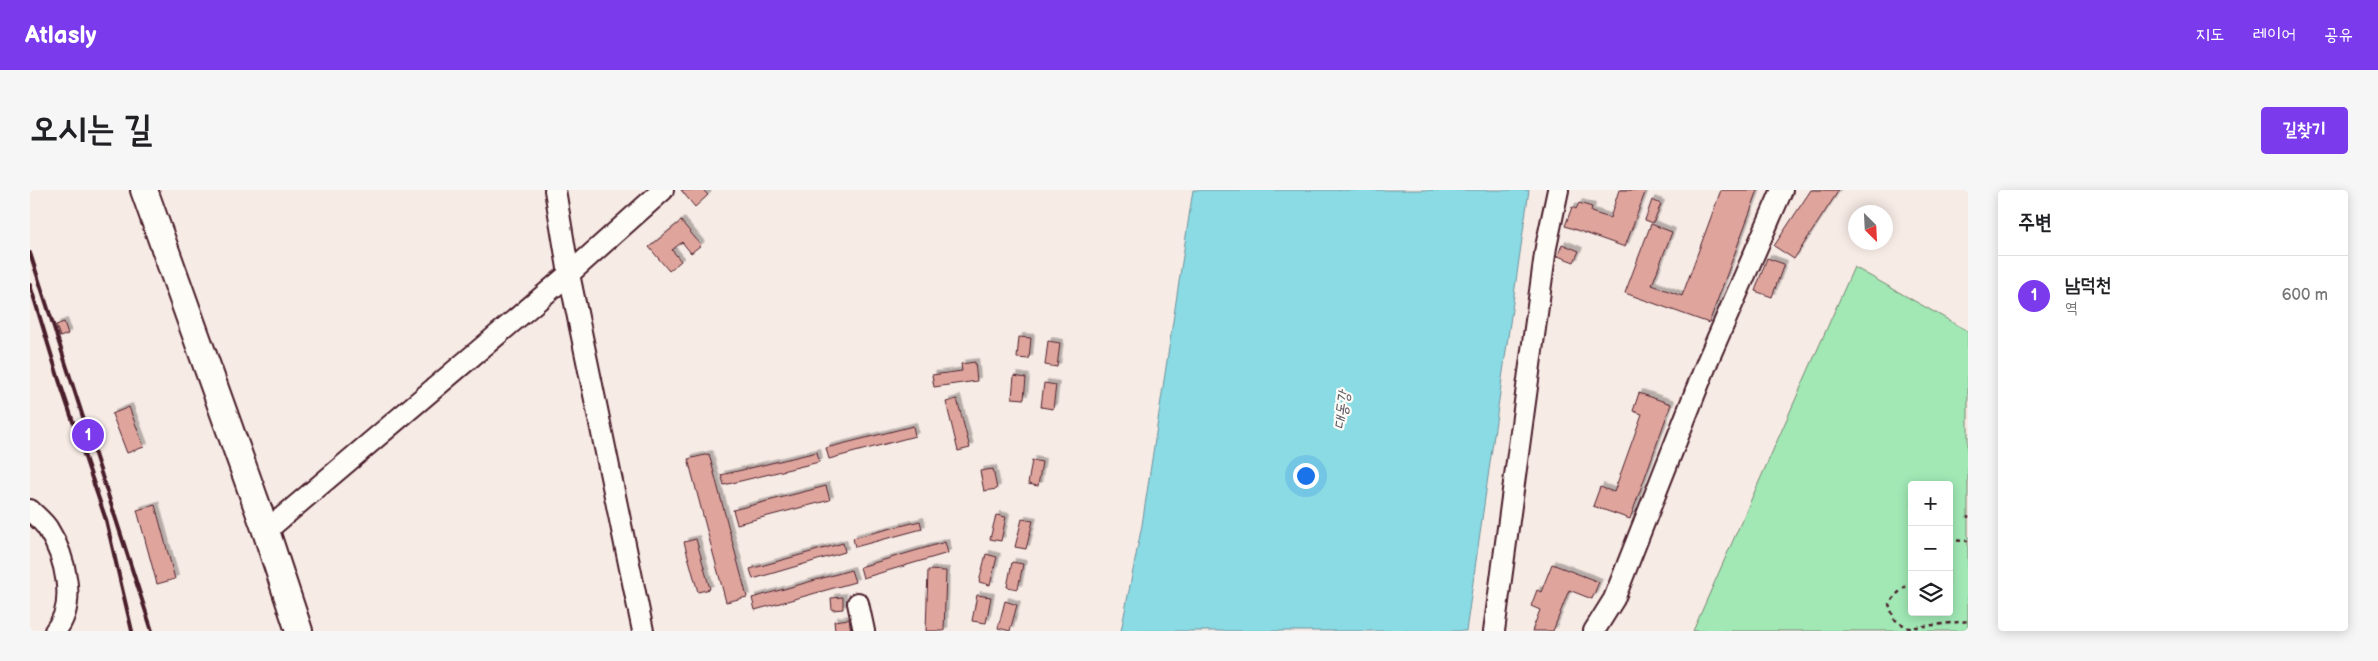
<!DOCTYPE html>
<html lang="ko">
<meta charset="utf-8">
<style>
:root{--surface:#fff;--page:#f6f6f6;--text:#202124;--muted:#757577;--line:#e0e0e0;--accent:#7c3aed}
body{margin:0;font-family:"Balsamiq Sans","Poor Story",sans-serif;background:var(--page);color:var(--text)}
.controls{position:absolute;right:15px;bottom:15px;display:grid;overflow:hidden;border-radius:5px;box-shadow:0 2px 12px #0003}
.controls button{width:45px;height:45px;display:grid;place-items:center;padding:0;border:0;border-bottom:1px solid var(--line);background:var(--surface);color:var(--text);font:25px sans-serif}
.compass{position:absolute;left:1818px;top:15px;width:45px;height:45px;border-radius:50%;background:var(--surface);box-shadow:0 2px 12px #0003;rotate:156deg}
.you{position:absolute;left:1275px;top:285px;width:18px;height:18px;margin:-12px;border:4px solid #fff;border-radius:50%;background:#1a73e8;box-shadow:0 0 0 8px #1a73e833}
.badge{display:grid;place-items:center;width:32px;height:32px;border-radius:50%;background:var(--accent);color:#fff;font-size:16px;font-weight:700}
.pin{position:absolute;translate:-50% -50%;border:2px solid #fff;box-shadow:0 1px 5px #0006}
.list{margin:0;padding:0;list-style:none}
h2{display:flex;justify-content:space-between;align-items:center;height:65px;margin:0;padding:0 20px;font-size:21px}
h2 small{font-size:16px;font-weight:400;color:var(--muted)}
.list li{display:grid;grid-template-columns:32px 1fr auto;gap:15px;align-items:center;box-sizing:border-box;height:80px;padding:0 20px;border-top:1px solid var(--line)}
.list b{display:block;font-size:19px;white-space:nowrap}
.list p{margin:0;font-size:16px;white-space:nowrap;color:var(--muted)}
.list em{font-size:16px;font-style:normal;color:var(--muted)}
.icon{flex:none;width:28px;height:28px;fill:none;stroke:currentColor;stroke-width:2;stroke-linecap:round;stroke-linejoin:round}
.map{position:relative;flex:none;width:1938px;height:441px;overflow:hidden;border-radius:5px}
header{display:flex;align-items:center;gap:30px;box-sizing:border-box;height:70px;padding:0 25px;background:var(--accent);color:#fff}
header strong{font-size:24px}
nav{display:flex;gap:28px;margin-inline-start:auto;font-size:18px}
.intro{display:flex;align-items:center;justify-content:space-between;box-sizing:border-box;height:120px;padding:0 30px}
h1{margin:0;font-size:35px}
.button{padding:12px 22px;border-radius:5px;background:var(--accent);color:#fff;font-size:18px;font-weight:700}
main{display:flex;gap:30px;padding:0 30px}
aside{flex:1;background:var(--surface);border-radius:5px;box-shadow:0 2px 12px #0003}
.map>svg:first-child{display:block}
.green{fill:#a1e8b5;stroke:#768470;fill-rule:evenodd}
.water{fill:#8adbe4;stroke:#70909a}
.building{fill:#dfa59d;stroke:#4a1f2b;filter:url(#shadow)}
.lines{fill:none;stroke-linecap:round;stroke-linejoin:round}
.minor-casing{stroke:#4a1f2b;stroke-width:24}
.major-casing{stroke:#4a1f2b;stroke-width:30}
.path{stroke:#4a1f2b;stroke-width:2.5;stroke-dasharray:4 4;stroke-linecap:butt}
.minor{stroke:#fdfcf7;stroke-width:20}
.major{stroke:#fdfcf7;stroke-width:26}
.rail{stroke:#4a1f2b;stroke-width:4}
.labels{text-anchor:middle;stroke-width:4.5;stroke-linejoin:round;paint-order:stroke}
.water-label{font-size:16px;font-style:italic;fill:#5d5762;stroke:#fdfcf7}
</style>
<header>
<strong>Atlasly</strong>
<nav><a>지도</a><a>레이어</a><a>공유</a></nav>
</header>
<div class="intro"><h1>오시는 길</h1><a class="button">길찾기</a></div>
<main>
<div class="map">
<svg width="1938" height="441" viewBox="0 0 1938 441">
<defs>
<filter id="shadow"><feDropShadow dx="3.5" dy="-3.5" stdDeviation="0" flood-color="#0004"/></filter>
</defs>
<rect width="100%" height="100%" fill="#f7ebe5"/>
<filter id="ink" filterUnits="userSpaceOnUse"><feTurbulence type="fractalNoise" baseFrequency=".02" numOctaves="2"/><feDisplacementMap in="SourceGraphic" scale="10" xChannelSelector="R" yChannelSelector="G"/><feConvolveMatrix kernelMatrix="1 2 1 2 8 2 1 2 1" color-interpolation-filters="sRGB"/></filter>
<g filter="url(#ink)">
<path class="green" d="M1824,77L1938,141V441H1663ZM1882,295H1919V422H1882Z"/>
<polygon class="water" points="1163,0 1499,0 1436,441 1091,441 1112,335"/>
<g class="building">
<polygon points="651,0 673,0 678,5 665,17"/>
<polygon points="1589,0 1616,0 1595,57 1535,36 1542,17 1546,19 1549,13 1562,17 1561,22 1580,28"/>
<polygon points="1691,0 1728,0 1679,133 1595,103 1621,34 1642,42 1622,95 1652,106"/>
<polygon points="1781,0 1809,0 1764,69 1744,56"/>
<polygon points="1622,10 1631,14 1623,33 1615,30"/>
<polygon points="651,31 671,55 661,63 652,52 642,60 651,71 639,81 619,57"/>
<polygon points="1532,54 1549,61 1544,72 1528,66"/>
<polygon points="1737,68 1754,74 1742,107 1725,101"/>
<polygon points="34,132 38,144 30,147 26,135"/>
<polygon points="989,147 1001,148 999,169 987,168"/>
<polygon points="1018,151 1030,153 1027,177 1015,175"/>
<polygon points="945,172 947,191 904,197 902,185 932,181 931,174"/>
<polygon points="984,186 996,188 994,209 982,208"/>
<polygon points="1014,193 1026,195 1023,219 1011,217"/>
<polygon points="1609,203 1641,214 1600,329 1563,316 1570,297 1584,302 1612,224 1603,221"/>
<polygon points="927,209 940,258 928,261 916,212"/>
<polygon points="99,217 114,257 97,263 82,224"/>
<polygon points="883,236 885,246 799,269 796,258"/>
<polygon points="787,262 789,272 694,295 691,285"/>
<polygon points="679,264 717,407 696,412 658,269"/>
<polygon points="1002,270 1012,272 1008,296 998,294"/>
<polygon points="963,279 967,299 954,301 950,281"/>
<polygon points="796,296 800,310 707,334 703,320"/>
<polygon points="125,315 145,389 127,394 107,320"/>
<polygon points="966,325 976,327 971,351 960,349"/>
<polygon points="992,329 1003,331 996,359 985,357"/>
<polygon points="890,331 892,339 825,357 823,348"/>
<polygon points="666,349 680,399 668,402 654,352"/>
<polygon points="915,352 918,363 833,388 830,377"/>
<polygon points="813,353 815,362 723,389 720,379"/>
<polygon points="956,364 967,367 960,395 949,392"/>
<polygon points="982,372 993,374 988,399 977,397"/>
<polygon points="1522,374 1569,392 1562,409 1539,400 1523,441 1502,441 1510,420 1501,416 1507,400 1511,402"/>
<polygon points="821,380 825,392 725,420 722,408"/>
<polygon points="898,380 916,381 914,441 896,441"/>
<polygon points="947,405 961,407 956,433 942,431"/>
<polygon points="813,407 813,419 802,420 801,408"/>
<polygon points="975,411 987,415 980,441 968,438"/>
<polygon points="819,429 821,441 805,441 804,431"/>
</g>
<g class="lines">
<defs>
<g id="minor">
<polyline points="525,0 539,84 613,441"/>
<path d="M0,320C6,326 14,332 18,339C35,366 48,415 25,441"/>
<polyline points="236,341 539,84 633,0"/>
<polyline points="828,413 834,441"/>
<polyline points="1464,441 1516,57 1528,0"/>
<polyline points="1564,441 1584,409 1678,170 1752,0"/>
</g>
<polyline id="major" points="114,0 236,341 269,441"/>
</defs>
<use href="#minor" class="minor-casing"/>
<use href="#major" class="major-casing"/>
<g class="path">
<polyline points="1938,326 1938,328"/>
<polyline points="1919,350 1938,351"/>
<polyline points="1882,391 1868,403 1859,414 1864,429 1878,438 1938,431"/>
</g>
<use href="#minor" class="minor"/>
<use href="#major" class="major"/>
<g class="rail">
<polyline points="0,63 122,441"/>
<polyline points="0,95 29,190 76,330 102,441"/>
</g>
</g>
</g>
<g class="labels">
<g class="water-label">
<text transform="translate(1311 220) rotate(-82)" y="6">대동강</text>
</g>
</g>
</svg>
<div class="controls">
<button>+</button>
<button>−</button>
<button><svg class="icon" aria-label="layers" viewBox="0 0 24 24"><path d="M12 4l9 5-9 5-9-5zM3 14l9 5 9-5"/></svg></button>
</div>
<svg class="compass" viewBox="-18 -18 36 36"><path d="M0-13l5 13h-10z" fill="#e53935"/><path d="M0 13l5-13h-10z" fill="#757577"/></svg>
<div class="you"></div>
<div class="pin badge" style="left:58px;top:245px">1</div>
</div>
<aside>
<h2>주변<small></small></h2>
<ul class="list">
<li><span class="badge">1</span><div><b>남덕천</b><p>역</p></div><em>600 m</em></li>
</ul>
</aside>
</main>
